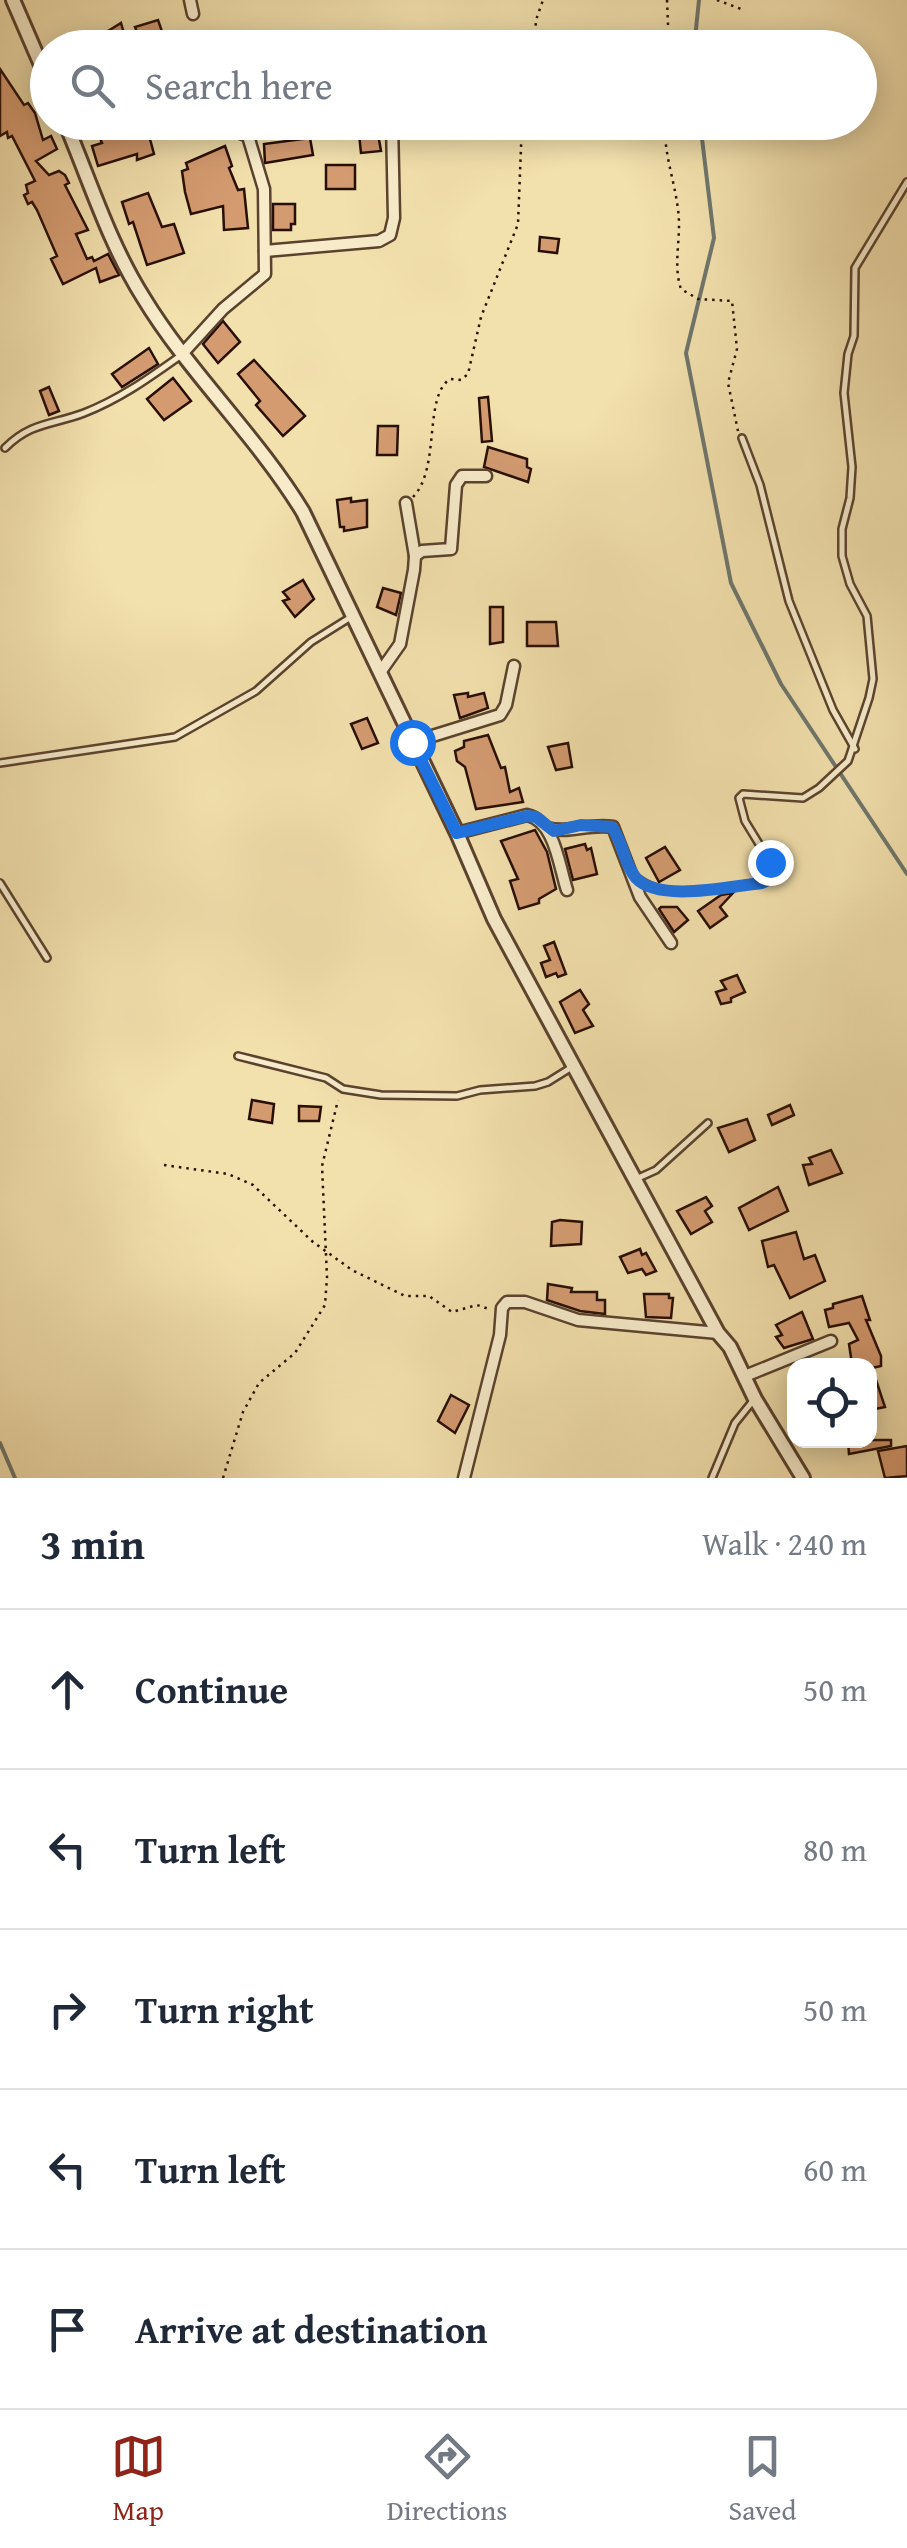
<!DOCTYPE html>
<meta charset="utf-8">
<style>
:root{--surface:#fff;--page:#f2f2f3;--text:#1f2937;--muted:#747a83;--line:#e0e1e3;--accent:#8f2418}
body{margin:0;font-family:"Gentium Book Plus",serif;background:var(--page);color:var(--text)}
.controls{position:absolute;right:30px;bottom:30px;display:grid;overflow:hidden;border-radius:20px;box-shadow:0 5px 25px #0003}
.controls button{width:90px;height:90px;display:grid;place-items:center;padding:0;border:0;border-bottom:2px solid var(--line);background:var(--surface);color:var(--text);font:50px sans-serif}
.stop{position:absolute;width:30px;height:30px;margin:-22px;border:8px solid #1a73e8;border-radius:50%;background:#fff}
.stop.end{background:#1a73e8;border-color:#fff;box-shadow:0 2px 10px #0008}
.list{margin:0;padding:0;list-style:none}
h2{display:flex;justify-content:space-between;align-items:center;height:130px;margin:0;padding:0 40px;font-size:42px}
h2 small{font-size:32px;font-weight:400;color:var(--muted)}
.list li{display:grid;grid-template-columns:65px 1fr auto;gap:30px;align-items:center;box-sizing:border-box;height:160px;padding:0 40px;border-top:2px solid var(--line)}
.list b{display:block;font-size:38px;white-space:nowrap}
.list em{font-size:32px;font-style:normal;color:var(--muted)}
.icon{flex:none;width:55px;height:55px;fill:none;stroke:currentColor;stroke-width:2;stroke-linecap:round;stroke-linejoin:round}
.map{position:relative;flex:none;width:907px;height:1478px;overflow:hidden}
.search{position:absolute;background:var(--surface);box-shadow:0 5px 25px #0003;left:30px;right:30px;top:30px;height:110px;display:flex;align-items:center;gap:25px;box-sizing:border-box;padding:0 35px;border-radius:55px;color:var(--muted);font-size:38px}
.sheet{height:930px;background:var(--surface)}
nav{display:flex;justify-content:space-around;align-items:center;box-sizing:border-box;height:140px;border-top:2px solid var(--line);background:var(--surface);font-size:28px;color:var(--muted)}
nav a{display:grid;justify-items:center;gap:5px}
nav .on{color:var(--accent)}
.map>svg:first-child{display:block}
.lines{fill:none;stroke-linecap:round;stroke-linejoin:round}
.stream{stroke:#6e766c;stroke-width:4}
.building{fill:#d49b71;stroke:#280f04;stroke-width:2.5}
.service-casing{stroke:#5a432e;stroke-width:10}
.minor-casing{stroke:#5a432e;stroke-width:15}
.tertiary-casing{stroke:#5a432e;stroke-width:18}
.path{stroke:#280f04;stroke-width:2.5;stroke-dasharray:2.5 5;stroke-linecap:butt}
.service{stroke:#f7ebca;stroke-width:5}
.minor{stroke:#f7ebca;stroke-width:10}
.tertiary{stroke:#f7ebca;stroke-width:12}
.route{stroke:#1a73e8;stroke-width:12}
</style>
<div class="map">
<svg width="907" height="1478" viewBox="0 0 907 1478">
<rect width="100%" height="100%" fill="#f2e0ad"/>
<filter id="stains"><feTurbulence type="fractalNoise" baseFrequency=".002" numOctaves="4"/><feColorMatrix values="0 0 0 0 .2 0 0 0 0 .09 0 0 0 0 .02 0 0 0 .5 -.17"/></filter>
<radialGradient id="worn" r=".72"><stop offset=".6" stop-color="#630" stop-opacity="0"/><stop offset="1" stop-color="#630" stop-opacity=".3"/></radialGradient>
<g class="lines">
<g class="stream">
<polyline points="694,48 699,0"/>
<polyline points="700,122 714,238 686,353 731,583 781,684 907,874"/>
<polyline points="0,1443 15,1478"/>
</g>
</g>
<g class="building">
<polygon points="158,20 166,43 143,48 135,27"/>
<polygon points="121,23 125,37 114,41 115,48 79,48 77,39 108,31"/>
<polygon points="0,69 24,105 28,103 35,113 43,140 51,136 57,149 36,161 49,175 59,171 65,175 69,183 65,185 88,230 76,234 87,259 92,257 94,261 108,254 119,275 100,282 96,268 63,284 51,259 57,256 37,210 32,202 28,204 24,195 28,193 26,185 35,181 12,136 8,138 7,132 0,136"/>
<polygon points="93,122 126,122 130,134 147,128 154,154 137,160 137,154 98,166 92,146 102,143"/>
<polygon points="359,134 378,134 381,151 361,153"/>
<polygon points="310,138 313,155 265,163 264,144"/>
<polygon points="225,146 232,166 229,168 238,190 244,189 248,228 224,230 223,206 191,214 185,192 182,171 188,169 186,163"/>
<rect x="326" y="165" width="29" height="24"/>
<polygon points="148,193 162,227 174,224 184,253 147,265 133,222 129,224 122,202"/>
<polygon points="273,204 295,204 295,224 291,224 291,230 273,230"/>
<polygon points="540,237 559,239 557,253 539,251"/>
<polygon points="223,321 240,342 218,363 203,344"/>
<polygon points="149,348 158,364 122,387 112,374"/>
<polygon points="254,360 305,416 283,436 256,405 260,401 238,374"/>
<polygon points="173,378 191,401 164,420 147,399"/>
<polygon points="49,387 59,411 49,415 40,391"/>
<polygon points="488,397 492,441 482,442 479,398"/>
<polygon points="378,426 398,426 397,455 377,455"/>
<polygon points="488,447 527,459 527,467 531,469 528,482 484,467"/>
<polygon points="351,498 351,502 367,500 367,527 344,531 344,527 340,527 337,500"/>
<polygon points="303,580 314,599 295,617 283,601 289,599 283,592"/>
<polygon points="383,588 401,593 396,615 377,607"/>
<polygon points="490,607 503,607 503,642 490,644"/>
<polygon points="527,622 556,622 558,646 527,646"/>
<polygon points="468,693 468,697 484,693 488,708 460,718 454,695"/>
<polygon points="367,718 378,743 362,749 351,724"/>
<polygon points="488,735 501,768 505,767 510,792 519,788 523,802 476,809 465,767 457,761 455,751 464,747 464,741"/>
<polygon points="568,743 572,767 556,770 548,747"/>
<polygon points="535,830 547,852 556,889 539,899 539,903 519,909 510,881 518,879 501,841"/>
<polygon points="585,844 587,850 591,848 597,874 573,880 565,849"/>
<polygon points="665,847 680,870 659,882 646,858"/>
<polygon points="733,893 720,907 727,916 710,928 698,911 721,895"/>
<polygon points="661,907 677,907 688,920 674,932 659,909"/>
<polygon points="554,942 566,974 558,977 556,973 546,977 541,963 550,960 544,946"/>
<polygon points="737,975 745,992 731,998 731,1002 721,1004 716,992 726,989 721,981"/>
<polygon points="580,990 589,1004 583,1010 593,1026 575,1033 560,1002"/>
<polygon points="252,1100 274,1104 272,1123 249,1119"/>
<polygon points="790,1105 794,1115 772,1125 768,1115"/>
<polygon points="299,1106 321,1107 319,1121 299,1121"/>
<polygon points="747,1119 755,1140 729,1152 718,1128"/>
<polygon points="831,1150 842,1173 809,1185 803,1165 812,1164 809,1158"/>
<polygon points="778,1187 788,1211 749,1230 739,1208"/>
<polygon points="706,1197 712,1206 705,1211 712,1222 691,1234 677,1211"/>
<polygon points="560,1220 582,1222 581,1244 551,1246 552,1222"/>
<polygon points="796,1232 804,1259 815,1255 825,1281 790,1298 774,1265 768,1267 762,1241"/>
<polygon points="640,1249 642,1255 646,1253 656,1271 646,1275 642,1269 628,1273 620,1257"/>
<polygon points="548,1284 572,1288 571,1292 597,1292 597,1300 605,1300 605,1314 580,1311 547,1300"/>
<polygon points="644,1294 669,1294 669,1298 673,1298 671,1318 646,1317"/>
<polygon points="862,1296 870,1320 866,1320 881,1356 881,1366 872,1368 885,1407 870,1410 870,1366 852,1364 849,1344 858,1340 849,1323 829,1327 825,1310 833,1308 833,1304"/>
<polygon points="802,1312 813,1339 784,1348 776,1337 782,1335 776,1325"/>
<polygon points="451,1395 469,1405 455,1433 438,1421"/>
<polygon points="848,1440 891,1440 891,1446 849,1454"/>
<polygon points="907,1446 907,1476 885,1478 878,1451"/>
</g>
<g class="lines">
<defs>
<g id="service">
<polyline points="742,438 760,485 789,601 833,710 855,749"/>
<path d="M5,448C31,422 52,425 84,413C120,399 149,378 180,356"/>
<polyline points="0,763 175,737 256,691 311,642 351,617"/>
<path d="M636,877C668,904 724,886 762,883L770,879V862L745,821L739,798L743,794L803,798L819,788L848,761L869,698L873,679L867,616L850,584L842,556V529L850,498L852,467L844,393L848,354L854,336L855,268L907,182"/>
<polyline points="0,883 47,958"/>
<polyline points="238,1056 326,1078 343,1089 381,1095 457,1096 480,1090 535,1086 548,1082 572,1067"/>
<polyline points="636,1179 656,1170 708,1123"/>
<polyline points="712,1478 735,1423 752,1402"/>
</g>
<g id="minor">
<polyline points="190,0 193,14"/>
<polyline points="265,251 379,241 390,235 394,218 392,122"/>
<polyline points="182,354 223,309 265,274 264,189 248,136 238,132 219,132"/>
<polyline points="415,556 422,551 451,549 456,485 462,476 486,476"/>
<polyline points="381,671 400,644 414,570 415,556 406,503"/>
<polyline points="413,742 500,715 506,705 514,666"/>
<path d="M547,828C568,834 589,823 613,827L640,897L671,943"/>
<path d="M457,833L527,815C555,821 559,866 567,890"/>
<polyline points="745,1376 831,1341"/>
<polyline points="464,1478 500,1335 502,1308 507,1302 525,1302 578,1320 718,1333"/>
</g>
<g id="tertiary">
<polyline points="13,0 48,81"/>
<path d="M65,122C90,181 109,243 143,297C189,373 256,435 303,512L457,833L494,919L718,1333L730,1347L755,1399L803,1478"/>
</g>
</defs>
<use href="#service" class="service-casing"/>
<use href="#minor" class="minor-casing"/>
<use href="#tertiary" class="tertiary-casing"/>
<g class="path">
<polyline points="667,0 669,48"/>
<polyline points="717,0 741,9"/>
<polyline points="534,48 536,20 543,0"/>
<path d="M665,122C663,157 679,191 679,225C679,246 674,269 681,289L698,299L732,301L737,349L728,383L738,431"/>
<path d="M413,497C441,468 423,397 450,379L461,380L468,374L481,317L518,224L522,122"/>
<polyline points="164,1165 228,1174 253,1185 313,1242 352,1270 405,1296 429,1296 452,1312 477,1305 489,1309"/>
<polyline points="223,1478 243,1412 259,1383 295,1353 325,1305 327,1277 322,1166 338,1100"/>
</g>
<use href="#service" class="service"/>
<use href="#minor" class="minor"/>
<use href="#tertiary" class="tertiary"/>
</g>
<g class="lines">
<path class="route" d="M412,742L457,833L527,816L536,817L554,831L581,825L612,827C623,842 624,864 636,878C659,903 731,886 762,883L770,879V862"/>
</g>
<rect width="100%" height="100%" filter="url(#stains)"/>
<rect width="100%" height="100%" fill="url(#worn)"/>
</svg>
<div class="controls">
<button><svg class="icon" aria-label="locate" viewBox="0 0 24 24"><circle cx="12" cy="12" r="6"/><path d="M12 2v4M12 18v4M2 12h4M18 12h4"/></svg></button>
</div>
<div class="stop" style="left:412px;top:742px"></div>
<div class="stop end" style="left:770px;top:862px"></div>
<div class="search"><svg class="icon" aria-label="search" viewBox="0 0 24 24"><circle cx="10" cy="10" r="6"/><path d="M15 15l6 6"/></svg>Search here</div>
</div>
<section class="sheet">
<h2>3 min<small>Walk · 240 m</small></h2>
<ul class="list">
<li><svg class="icon" aria-label="ahead" viewBox="0 0 24 24"><path d="M12 20V5M6 11l6-6 6 6"/></svg><div><b>Continue</b></div><em>50 m</em></li>
<li><svg class="icon" aria-label="left" viewBox="0 0 24 24"><path d="M17 20v-9H6M10 6l-5 5 5 5"/></svg><div><b>Turn left</b></div><em>80 m</em></li>
<li><svg class="icon" aria-label="right" viewBox="0 0 24 24"><path d="M7 20v-9h11M14 6l5 5-5 5"/></svg><div><b>Turn right</b></div><em>50 m</em></li>
<li><svg class="icon" aria-label="left" viewBox="0 0 24 24"><path d="M17 20v-9H6M10 6l-5 5 5 5"/></svg><div><b>Turn left</b></div><em>60 m</em></li>
<li><svg class="icon" aria-label="arrive" viewBox="0 0 24 24"><path d="M6 21V4h12l-3 4 3 4H6"/></svg><div><b>Arrive at destination</b></div></li>
</ul>
</section>
<nav>
<a class="on"><svg class="icon" aria-label="map" viewBox="0 0 24 24"><path d="M3 6l6-2 6 2 6-2v14l-6 2-6-2-6 2zM9 4v14M15 6v14"/></svg>Map</a>
<a><svg class="icon" aria-label="directions" viewBox="0 0 24 24"><path d="M12 3l9 9-9 9-9-9zM9 14v-3h6M13 9l2 2-2 2"/></svg>Directions</a>
<a><svg class="icon" aria-label="saved" viewBox="0 0 24 24"><path d="M7 4h10v16l-5-4-5 4z"/></svg>Saved</a>
</nav>
